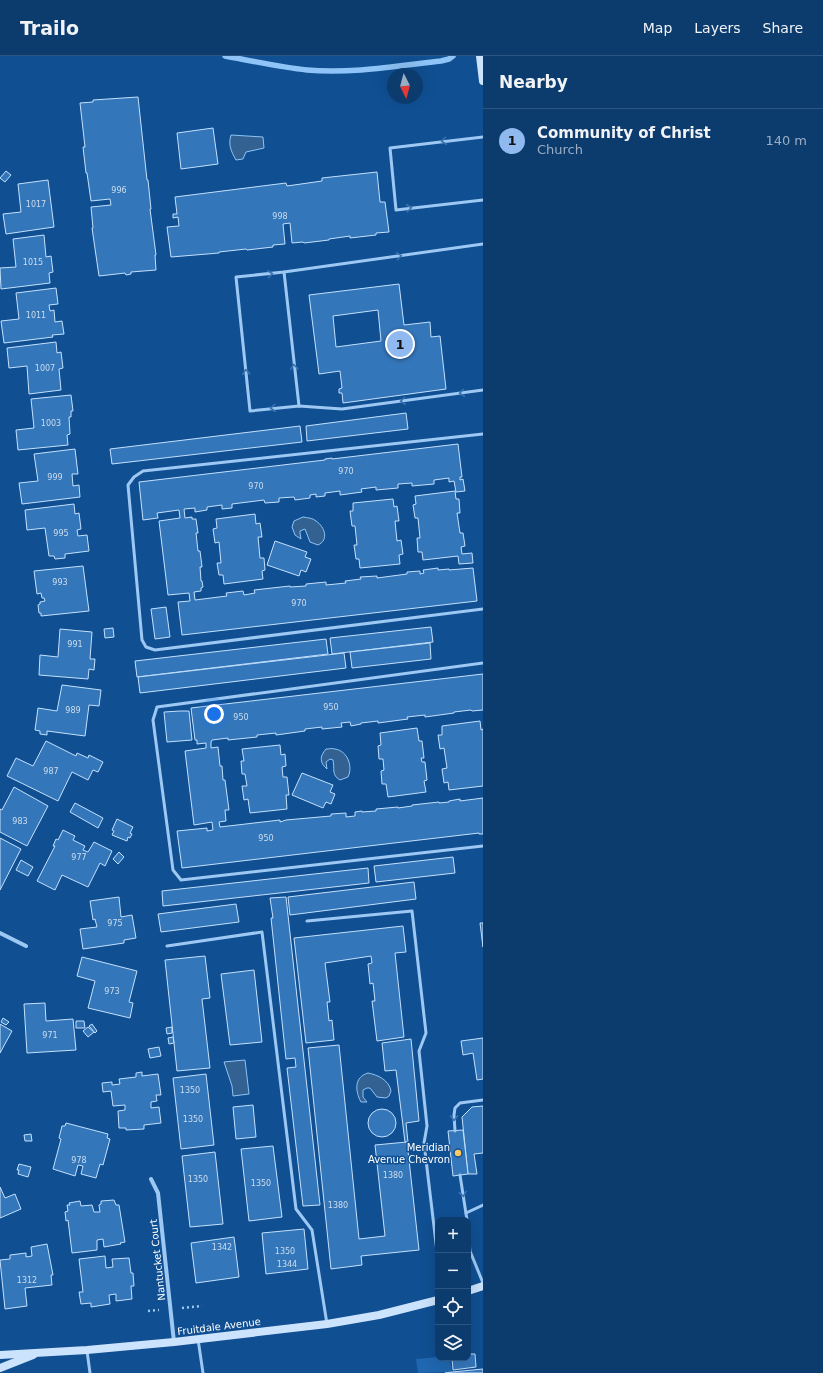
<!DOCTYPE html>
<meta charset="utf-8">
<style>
:root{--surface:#0c3b6e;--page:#1a4676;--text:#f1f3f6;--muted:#9aadc2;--line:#2c5581;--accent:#90b9f0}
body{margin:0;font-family:"DejaVu Sans",sans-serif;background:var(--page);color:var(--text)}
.controls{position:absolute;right:12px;bottom:12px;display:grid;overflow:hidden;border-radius:8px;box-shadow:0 4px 16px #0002}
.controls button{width:36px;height:36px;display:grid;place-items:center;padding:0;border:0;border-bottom:1px solid var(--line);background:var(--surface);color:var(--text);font:20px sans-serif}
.compass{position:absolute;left:387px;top:12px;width:36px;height:36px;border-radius:50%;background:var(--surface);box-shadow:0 4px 16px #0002;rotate:174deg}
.you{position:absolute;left:214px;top:658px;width:14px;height:14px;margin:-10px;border:3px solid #fff;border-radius:50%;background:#1a73e8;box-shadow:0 0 0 6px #1a73e833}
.badge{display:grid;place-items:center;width:26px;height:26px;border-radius:50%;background:var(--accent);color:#111;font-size:13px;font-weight:700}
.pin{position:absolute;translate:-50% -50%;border:2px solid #fff;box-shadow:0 1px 4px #0006}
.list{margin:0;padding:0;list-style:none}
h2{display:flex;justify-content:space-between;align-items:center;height:52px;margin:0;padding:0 16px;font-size:17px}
h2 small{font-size:13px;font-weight:400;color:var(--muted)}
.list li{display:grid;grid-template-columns:26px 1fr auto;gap:12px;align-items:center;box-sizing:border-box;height:64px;padding:0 16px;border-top:1px solid var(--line)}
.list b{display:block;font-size:15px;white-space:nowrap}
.list p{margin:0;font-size:13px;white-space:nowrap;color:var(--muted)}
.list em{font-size:13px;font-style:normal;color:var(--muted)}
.icon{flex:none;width:22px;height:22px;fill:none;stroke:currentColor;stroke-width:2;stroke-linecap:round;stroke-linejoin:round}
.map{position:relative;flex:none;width:483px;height:1317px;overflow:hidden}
header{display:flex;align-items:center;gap:24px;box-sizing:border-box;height:56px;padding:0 20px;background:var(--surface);border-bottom:1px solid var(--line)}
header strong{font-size:19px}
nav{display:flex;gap:22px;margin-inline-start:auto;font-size:14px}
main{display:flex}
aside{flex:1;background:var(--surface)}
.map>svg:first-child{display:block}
.green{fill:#1f67b0}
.water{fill:#336192;stroke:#8ec4f7}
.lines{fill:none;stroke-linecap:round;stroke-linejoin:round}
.stream{stroke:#8ec4f7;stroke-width:5.5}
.building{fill:#3476ba;stroke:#c4e1fe;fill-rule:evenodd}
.path{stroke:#9cc8f3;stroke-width:2.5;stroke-dasharray:2 3;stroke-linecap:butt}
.lane{stroke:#9cc8f3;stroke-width:3}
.street{stroke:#9cc8f3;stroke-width:4}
.secondary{stroke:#cbe3fd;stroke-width:8}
.oneway{stroke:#3a73af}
.poi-dot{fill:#ffc95e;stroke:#104f92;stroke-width:1.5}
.labels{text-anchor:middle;stroke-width:3;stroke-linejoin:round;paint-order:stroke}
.number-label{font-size:8px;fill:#cde}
.poi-label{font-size:10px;fill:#fff;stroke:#104f92;text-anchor:end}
.street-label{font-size:10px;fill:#fff;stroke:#104f92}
</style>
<header>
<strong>Trailo</strong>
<nav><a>Map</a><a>Layers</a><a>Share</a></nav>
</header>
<main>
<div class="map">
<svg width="483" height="1317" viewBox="0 0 483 1317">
<rect width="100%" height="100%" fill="#104f92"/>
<polygon class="green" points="438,1301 438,1302 450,1302 452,1316 418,1317 416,1303"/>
<g class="water">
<path d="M231,79L263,81L264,92L246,96L243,103L236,104C231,95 228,89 231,79Z"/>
<path d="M303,461C308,462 313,462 316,465C325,471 329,484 318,489L310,486L305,473L300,475V477L301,483L295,479L292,471L294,465Z"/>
<path d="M326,693C329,693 332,692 335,693C348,695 353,711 348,721L340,724C331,719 335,712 333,704L330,703L326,706L327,713C320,707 319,701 326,693Z"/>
<polygon points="245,1004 249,1038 233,1040 232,1030 224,1006"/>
<path d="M368,1017C378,1019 389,1024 391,1035L389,1040L386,1042L377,1041L370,1032H367L363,1034V1041L367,1046H361C355,1035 354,1021 368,1017Z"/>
</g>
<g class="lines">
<path class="stream" d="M225,0C252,5 280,11 307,14C351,18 397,10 441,5L449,3L453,0"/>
</g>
<g class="building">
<polygon points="138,41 147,124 148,124 151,153 150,153 156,199 155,199 156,214 131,216 131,218 126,219 125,217 99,220 92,172 93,172 91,151 111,149 110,143 91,145 87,117 86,117 83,91 85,91 80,47 93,46 93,44"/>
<polygon points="213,72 218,108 181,113 177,77"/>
<polygon points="6,115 11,119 5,126 0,122"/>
<polygon points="377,116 380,146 385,146 389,176 376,177 376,179 350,182 350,180 329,183 329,184 304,187 303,186 292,187 290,167 283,168 285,188 273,189 273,191 247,194 246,193 219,196 219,197 171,201 167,171 179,170 178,161 173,162 173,158 177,158 175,141 286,127 287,130 322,125 322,122"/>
<polygon points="48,124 54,171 6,178 3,158 21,156 18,128"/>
<polygon points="44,179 46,201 51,200 53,216 49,217 50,227 1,233 0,212 16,211 13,183"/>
<path d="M399,228L404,269L430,266L431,281L440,280L446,333L343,347L342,337H339V333L342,332L340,315L319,318L309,239ZM378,254L381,285L336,291L333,260Z"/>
<polygon points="56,232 58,248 49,249 50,255 54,254 55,266 62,265 64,278 52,279 53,281 4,287 1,265 19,263 16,237"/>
<polygon points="56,286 57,297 61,296 63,312 59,313 61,334 29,338 27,310 9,312 7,292"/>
<polygon points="71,339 73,355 71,355 71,361 69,361 70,378 67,379 68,389 18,394 16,374 34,372 31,343"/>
<polygon points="406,357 408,373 307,385 306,370"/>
<polygon points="300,370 302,386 112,408 110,393"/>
<polygon points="458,388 462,421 460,421 460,424 463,423 465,435 456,436 454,425 449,426 449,422 434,424 434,428 412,430 412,427 398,428 398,432 376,434 376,431 361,433 362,436 340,439 340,435 325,437 325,440 316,441 316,438 310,439 310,442 295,444 294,441 279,442 279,446 265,447 264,444 232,448 232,452 222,453 222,449 207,451 207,454 195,456 195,452 184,453 185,462 192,461 192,463 196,463 198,477 196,477 198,495 200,495 202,511 200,511 201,525 202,525 203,531 201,532 201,535 194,536 195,544 227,540 226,537 243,535 244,539 255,537 254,534 290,530 290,531 306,530 306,528 326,526 326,529 346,527 345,525 361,523 360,521 377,520 377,522 407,518 407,516 420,515 420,518 424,517 423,514 438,512 438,514 449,513 449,514 473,512 477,545 182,579 178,546 190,545 189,537 168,539 159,465 180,462 179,454 157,457 158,462 143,464 139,426 325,404 325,403 332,402 332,403"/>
<polygon points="75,393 78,418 72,418 73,430 79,429 80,441 22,448 19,427 38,425 34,398"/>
<polygon points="455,435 456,443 459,443 460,457 457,457 460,477 463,477 465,490 461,491 462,498 472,497 473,507 459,508 458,500 423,504 422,496 418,496 417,482 420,482 418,462 415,462 413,449 416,448 415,440"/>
<polygon points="393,443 394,451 397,450 399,465 395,465 397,485 401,484 403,498 399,499 400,508 360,512 359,503 356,503 354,489 357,489 355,470 352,470 350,455 353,455 353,447"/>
<polygon points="74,448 75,458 79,457 81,473 77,474 78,480 87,479 89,495 65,498 65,502 55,503 54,500 49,500 45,472 27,474 25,454"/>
<polygon points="255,458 256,468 260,467 262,481 258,481 260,502 264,502 265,514 262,515 263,523 224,528 223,519 219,519 217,507 221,507 219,486 215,487 213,473 217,472 216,463"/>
<polygon points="275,485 307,496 305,501 311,503 306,516 301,514 299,520 267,509"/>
<polygon points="83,510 89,555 41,560 41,557 39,557 38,549 40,548 40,546 45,545 44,542 42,542 41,537 37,538 34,515"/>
<polygon points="166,551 170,581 155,583 151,553"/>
<polygon points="431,571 433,586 332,598 330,582"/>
<polygon points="113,572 114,581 105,582 104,573"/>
<polygon points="60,573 92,576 90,603 95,603 94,614 89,613 88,623 39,619 40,599 58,601"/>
<polygon points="326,583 328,598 137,621 135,605"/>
<polygon points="430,587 431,603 352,612 350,596"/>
<polygon points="344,597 346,612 140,637 138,621"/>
<polygon points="483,618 483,654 472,655 471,654 454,656 454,657 425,661 425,659 407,661 408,663 378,667 378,665 361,667 361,668 351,670 350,666 341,667 342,671 322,673 322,671 305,673 305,675 276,679 276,677 257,679 257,681 228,684 228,682 212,684 211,686 211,692 218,691 220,710 222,710 223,724 225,724 229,754 225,754 226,765 219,766 220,771 280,764 280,766 286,764 331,760 331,758 346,757 346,761 355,760 355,756 362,755 362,756 376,755 376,753 398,751 398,752 412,750 412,749 439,746 439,747 449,746 449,745 460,743 460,745 483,742 483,778 479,778 479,777 182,812 177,775 207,772 207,775 213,774 212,766 194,769 185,695 206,692 206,687 197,688 197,684 195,684 191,652"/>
<polygon points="62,629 101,634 99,650 89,649 85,680 47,675 47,679 40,678 40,675 35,674 38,652 57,655"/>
<polygon points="180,655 189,655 192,684 167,686 164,656"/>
<polygon points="480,665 481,674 483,673 483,730 449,734 448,726 444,727 442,713 447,712 444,692 440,693 438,679 442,679 442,670"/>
<polygon points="417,672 419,685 422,685 424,702 421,702 422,706 425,706 427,724 424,725 426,736 388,741 386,728 382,728 381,715 384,714 383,703 379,703 378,690 381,689 380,677"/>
<polygon points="46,685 76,700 77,697 88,702 89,699 103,706 98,716 93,714 88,724 72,716 58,745 7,720 16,702 33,710"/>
<polygon points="280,689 281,699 285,698 286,710 282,711 283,721 287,721 289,739 286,739 287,753 250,757 248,743 244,744 242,730 247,730 245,718 242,718 241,705 244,705 242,693"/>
<polygon points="302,717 333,729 330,736 335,738 331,748 326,746 323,752 292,739"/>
<polygon points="14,731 48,750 27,790 0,776 0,753 2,754"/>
<polygon points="75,747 103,762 98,772 70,756"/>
<polygon points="117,763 133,771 130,777 132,778 130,782 128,781 127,785 112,779 114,775 112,774"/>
<polygon points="63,774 75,780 73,784 85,790 83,794 88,796 94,786 112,795 105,810 100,807 88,831 62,819 55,834 37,825 55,790 53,790 56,783 58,784"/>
<polygon points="0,782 21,793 0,834"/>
<polygon points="119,796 124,801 118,808 113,803"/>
<polygon points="453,801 455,817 376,826 374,810"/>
<polygon points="21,804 33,811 28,820 16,814"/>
<polygon points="368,812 369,827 163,850 162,835"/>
<polygon points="414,826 416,843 290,859 288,841"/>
<polygon points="119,841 121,861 132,859 136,882 124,884 124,887 83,893 80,873 97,871 95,863 93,864 90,845"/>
<polygon points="286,841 320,1149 303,1150 287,1012 296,1011 295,1002 286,1003 271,862 273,862 270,842"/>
<polygon points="236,848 239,866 161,876 158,858"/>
<polygon points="480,867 483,867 483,891"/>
<polygon points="403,870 406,896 395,897 404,981 377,985 372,945 375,945 373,927 370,928 368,908 372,907 371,900 325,907 330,946 327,946 329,965 332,964 334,984 306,987 294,882"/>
<polygon points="205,900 210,942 202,943 210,1012 177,1015 165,904"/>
<polygon points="82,901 137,915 129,946 133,947 130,962 88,952 95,925 77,920"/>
<polygon points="254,914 262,986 230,989 221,918"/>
<polygon points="45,947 46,965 73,963 76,994 27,997 24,948"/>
<polygon points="3,962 9,966 6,969 1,966"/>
<polygon points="76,965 84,965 85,972 76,972"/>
<polygon points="0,968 12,975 0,997"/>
<polygon points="92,968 97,975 95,977 89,970"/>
<polygon points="88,971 94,976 88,981 83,975"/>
<polygon points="172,971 172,977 167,978 166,972"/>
<polygon points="173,981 174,987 169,988 168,982"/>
<polygon points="483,982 483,1023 477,1024 473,997 463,999 461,985"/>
<polygon points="411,983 419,1065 406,1067 408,1086 405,1086 396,1014 385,1015 382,987"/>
<polygon points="339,989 359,1183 385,1180 375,1089 407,1086 419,1194 361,1200 362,1209 331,1213 308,992"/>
<polygon points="159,991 161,1000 150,1002 148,993"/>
<polygon points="142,1016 142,1020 158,1018 161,1039 156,1039 157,1045 151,1046 151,1052 159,1051 161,1067 144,1069 144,1073 126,1074 126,1072 119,1072 118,1055 125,1054 125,1049 113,1050 111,1035 103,1036 102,1027 112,1026 112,1029 120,1028 119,1023 136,1021 136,1017"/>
<polygon points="206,1018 214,1089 181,1093 173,1022"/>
<polygon points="253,1049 256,1081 236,1083 233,1051"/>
<polygon points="483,1050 483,1097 474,1098 477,1118 468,1118 462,1061 472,1051"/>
<circle cx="382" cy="1067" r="14"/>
<polygon points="66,1067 108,1078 107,1082 110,1083 103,1109 100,1108 96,1122 81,1118 83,1110 78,1109 75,1120 53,1113 61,1083 59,1082 62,1070 65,1070"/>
<polygon points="463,1074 468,1118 453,1120 448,1075"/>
<polygon points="31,1078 32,1085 25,1085 24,1079"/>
<polygon points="273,1090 282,1161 249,1165 241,1093"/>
<polygon points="215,1096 223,1168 190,1171 182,1100"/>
<polygon points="19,1108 31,1111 28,1121 18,1118 19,1114 17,1114"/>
<polygon points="0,1131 5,1142 15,1138 21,1153 0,1162"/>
<polygon points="114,1144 116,1149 119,1149 125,1186 120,1187 121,1188 104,1191 103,1183 97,1184 97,1194 72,1197 68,1164 66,1165 65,1156 68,1155 67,1149 70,1149 69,1147 80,1145 81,1150 92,1149 94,1156 100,1156 99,1149 101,1148 101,1145"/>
<polygon points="304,1173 308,1213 266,1218 262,1177"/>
<polygon points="234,1181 239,1221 196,1227 191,1187"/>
<polygon points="47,1188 53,1219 51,1219 52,1229 25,1232 27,1250 5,1253 0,1204 10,1203 10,1199 26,1197 26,1201 32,1200 31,1191"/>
<polygon points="105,1200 106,1212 113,1211 112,1203 129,1202 131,1217 133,1217 134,1230 131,1230 132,1243 116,1245 116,1238 109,1239 110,1248 91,1251 91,1247 81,1248 79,1236 83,1236 79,1203"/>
<polygon points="468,1298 475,1298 476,1311 453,1314 452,1302 468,1302"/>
<polygon points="483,1313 483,1317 445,1317 452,1316"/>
</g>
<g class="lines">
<g class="path">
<polyline points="182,1252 202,1250"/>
<polyline points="148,1255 159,1254"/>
</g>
<g class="lane">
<polyline points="483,81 390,92 396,154 483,144"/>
<polyline points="483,188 284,216 236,221 250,355 299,350 342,353 483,334"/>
<polyline points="284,216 299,350"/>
<polyline points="483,378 143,415 134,421 128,429 142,584 146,591 155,594 483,553"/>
<polyline points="483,607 157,651 153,664 173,814 181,824 483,790"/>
<polyline points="307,865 412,855 426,977 419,995 427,1070 424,1087 438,1204"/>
<polyline points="167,890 262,876 296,1153 312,1174 327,1268"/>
<polyline points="455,1075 454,1059 455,1052 460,1047 483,1044"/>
<polyline points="460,1119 467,1164"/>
<polyline points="466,1157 483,1149"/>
<polyline points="468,1177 470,1195 483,1227"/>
<polyline points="198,1283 203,1317"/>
<polyline points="87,1295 90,1317"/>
</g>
<g class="street">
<polyline points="0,877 26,890"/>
<polyline points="151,1123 158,1137 174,1286"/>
</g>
<g class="secondary">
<polyline points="480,0 483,25"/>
<polyline points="468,1235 483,1230"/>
<polyline points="0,1299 87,1294 174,1286 327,1268 379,1259 438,1244"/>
<polyline points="0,1312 33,1299"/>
</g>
</g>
<defs><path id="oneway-chevron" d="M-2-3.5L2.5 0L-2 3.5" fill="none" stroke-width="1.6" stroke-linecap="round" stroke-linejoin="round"/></defs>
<g class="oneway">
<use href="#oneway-chevron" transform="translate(444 85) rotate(173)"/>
<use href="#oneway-chevron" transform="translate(409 152) rotate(-6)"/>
<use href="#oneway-chevron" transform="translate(399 200) rotate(-8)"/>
<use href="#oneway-chevron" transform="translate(270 218) rotate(-6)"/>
<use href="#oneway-chevron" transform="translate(294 311) rotate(-96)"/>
<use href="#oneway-chevron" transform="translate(246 316) rotate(-96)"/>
<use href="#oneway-chevron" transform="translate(462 337) rotate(172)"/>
<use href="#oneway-chevron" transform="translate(403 345) rotate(173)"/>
<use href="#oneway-chevron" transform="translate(273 352) rotate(174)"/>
<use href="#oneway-chevron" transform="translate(454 1062) rotate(89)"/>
<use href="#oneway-chevron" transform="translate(463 1138) rotate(80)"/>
</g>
<circle class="poi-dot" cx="458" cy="1097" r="4"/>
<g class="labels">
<g class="number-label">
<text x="119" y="137">996</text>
<text x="36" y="151">1017</text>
<text x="280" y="163">998</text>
<text x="33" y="209">1015</text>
<text x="36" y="262">1011</text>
<text x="45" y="315">1007</text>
<text x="51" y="370">1003</text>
<text x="346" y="418">970</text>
<text x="55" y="424">999</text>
<text x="256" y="433">970</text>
<text x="61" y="480">995</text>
<text x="60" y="529">993</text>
<text x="299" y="550">970</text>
<text x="75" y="591">991</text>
<text x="331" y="654">950</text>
<text x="73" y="657">989</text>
<text x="241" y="664">950</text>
<text x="51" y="718">987</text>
<text x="20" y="768">983</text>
<text x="266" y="785">950</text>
<text x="79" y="804">977</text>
<text x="115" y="870">975</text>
<text x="112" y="938">973</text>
<text x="50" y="982">971</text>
<text x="190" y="1037">1350</text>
<text x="193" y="1066">1350</text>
<text x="79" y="1107">978</text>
<text x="393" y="1122">1380</text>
<text x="198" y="1126">1350</text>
<text x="261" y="1130">1350</text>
<text x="338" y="1152">1380</text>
<text x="222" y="1194">1342</text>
<text x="285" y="1198">1350</text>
<text x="287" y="1211">1344</text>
<text x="27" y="1227">1312</text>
</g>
<g class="poi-label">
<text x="450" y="1095">Meridian<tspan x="450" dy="12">Avenue Chevron</tspan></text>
</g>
<g class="street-label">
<text transform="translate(157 1204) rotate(-96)" y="4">Nantucket Court</text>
<text transform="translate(219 1270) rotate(-7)" y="4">Fruitdale Avenue</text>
</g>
</g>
</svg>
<div class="controls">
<button>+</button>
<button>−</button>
<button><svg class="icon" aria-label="locate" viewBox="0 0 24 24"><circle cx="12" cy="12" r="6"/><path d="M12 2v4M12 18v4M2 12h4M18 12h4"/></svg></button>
<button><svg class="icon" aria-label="layers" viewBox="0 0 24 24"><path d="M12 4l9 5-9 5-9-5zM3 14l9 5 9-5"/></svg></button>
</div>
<svg class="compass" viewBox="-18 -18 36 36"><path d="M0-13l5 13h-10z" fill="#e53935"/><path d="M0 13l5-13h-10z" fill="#9aadc2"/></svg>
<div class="you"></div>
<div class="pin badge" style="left:400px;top:288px">1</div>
</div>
<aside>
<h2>Nearby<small></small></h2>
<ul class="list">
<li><span class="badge">1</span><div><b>Community of Christ</b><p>Church</p></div><em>140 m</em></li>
</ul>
</aside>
</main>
